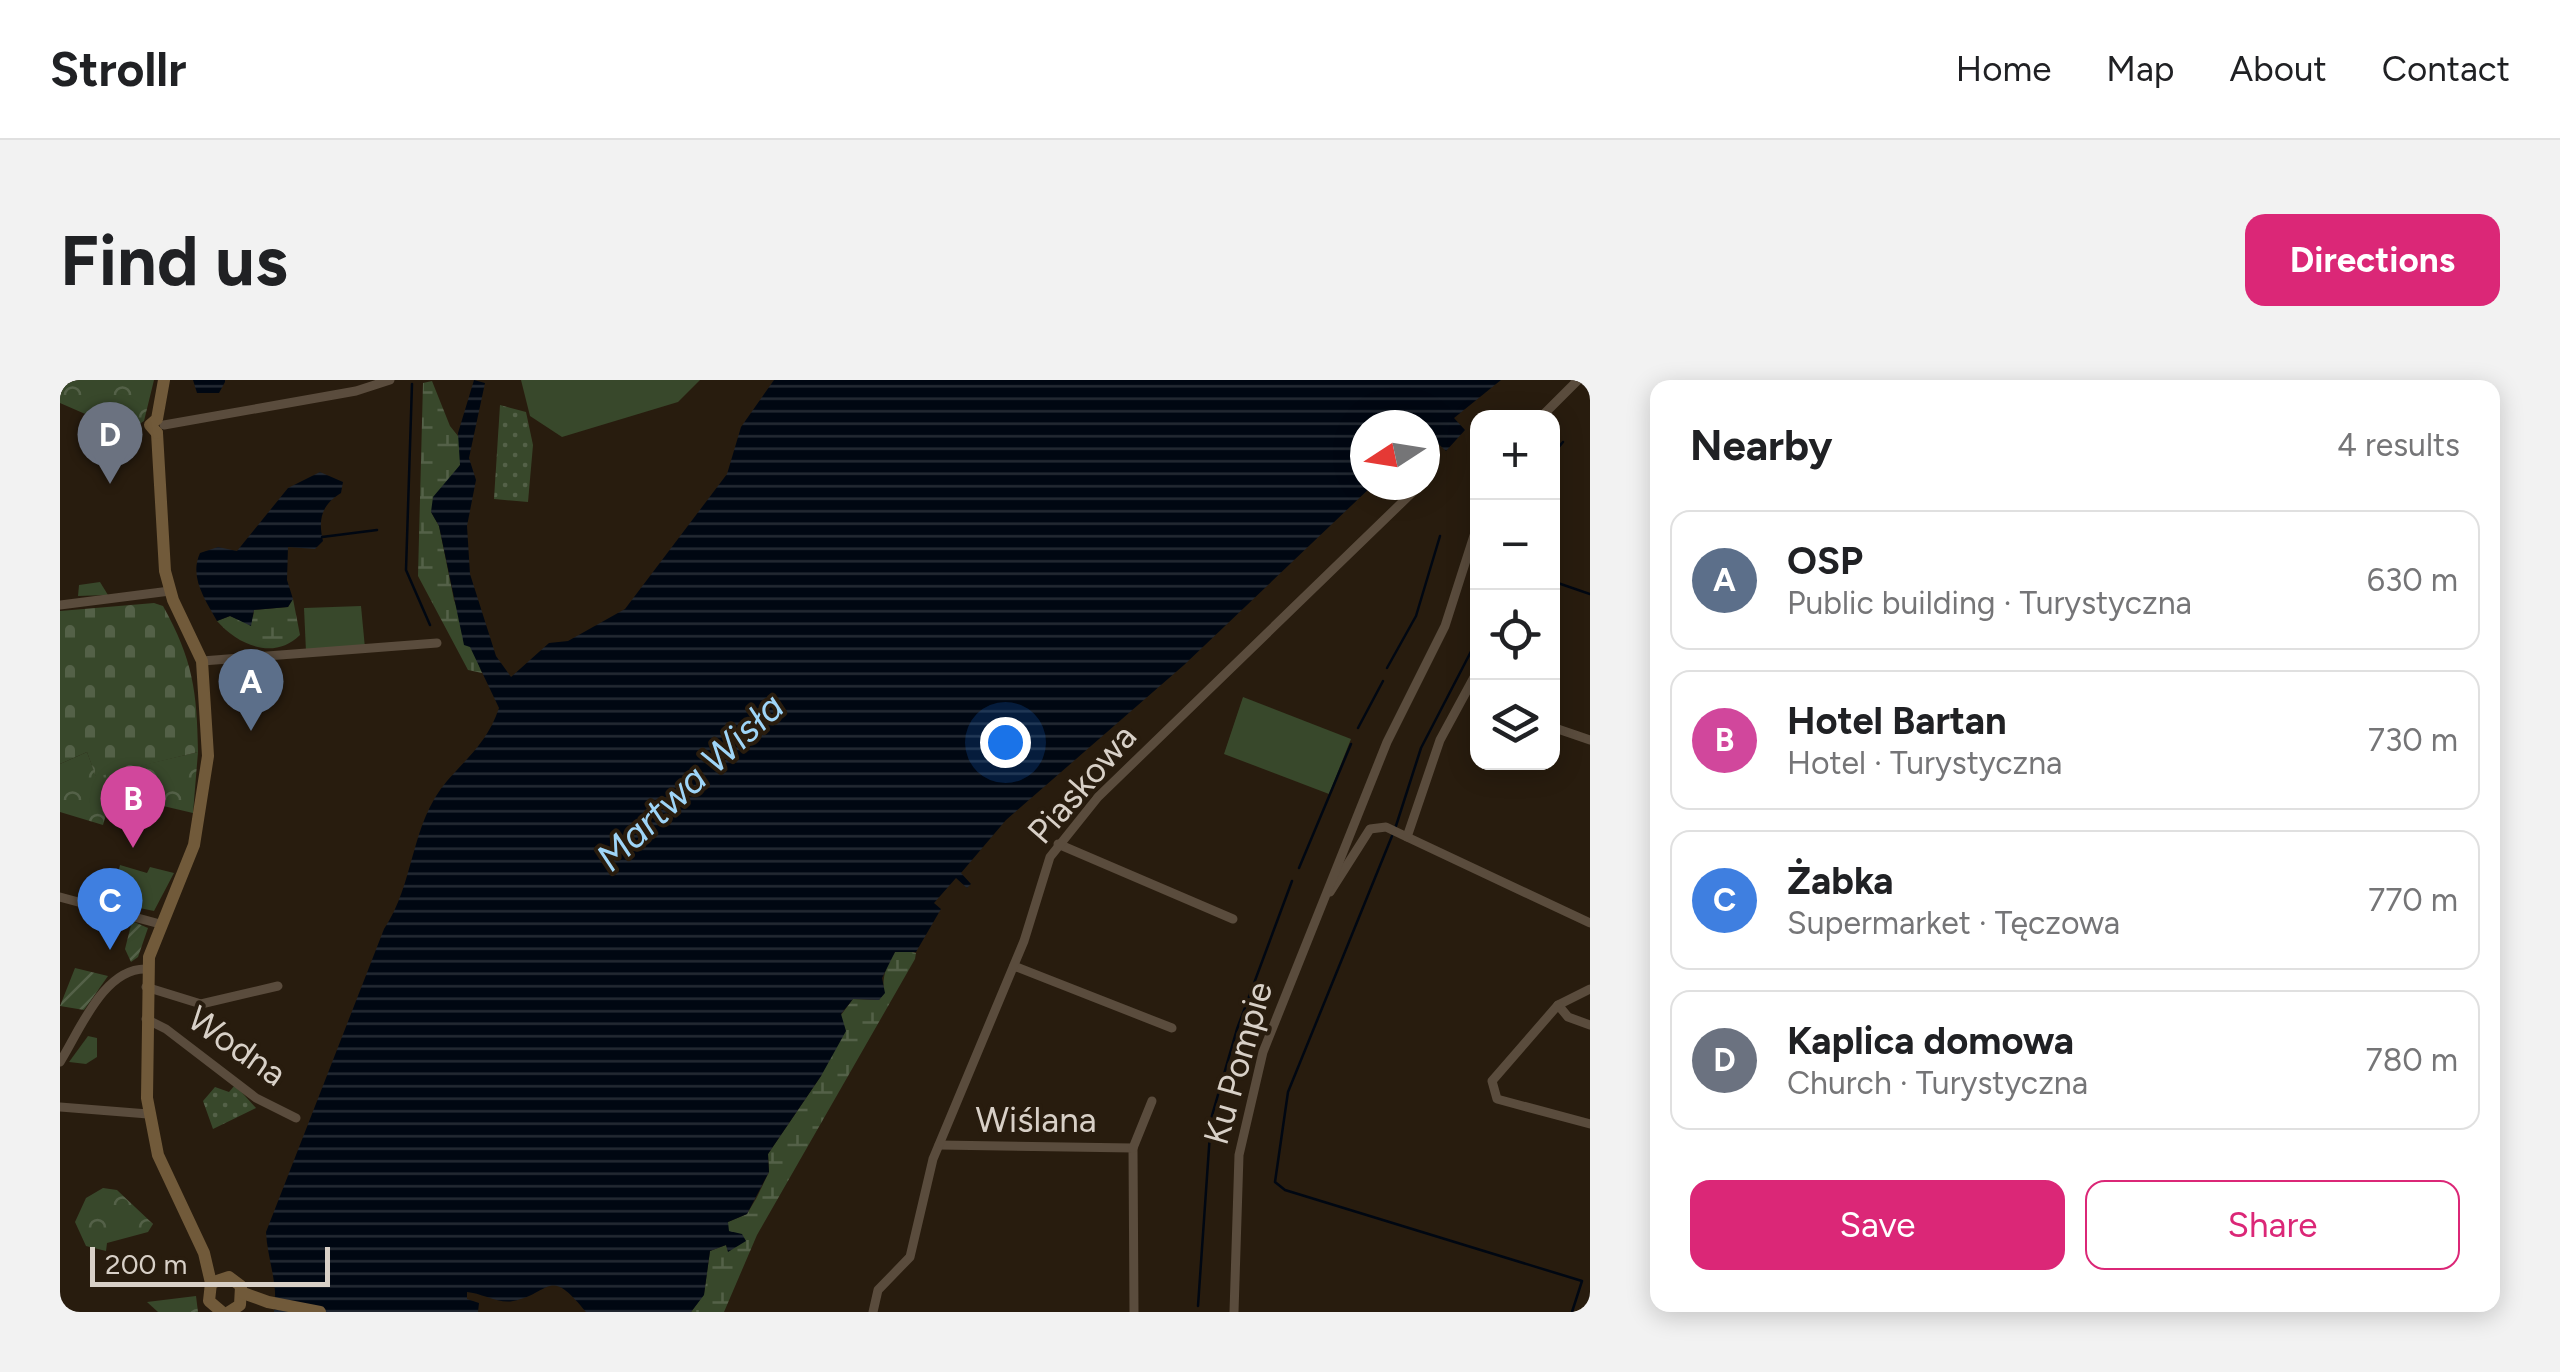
<!DOCTYPE html>
<meta charset="utf-8">
<style>
:root{--surface:#fff;--page:#f2f2f2;--text:#202124;--muted:#757577;--line:#e0e0e0;--accent:#db2777}
body{margin:0;font-family:Figtree,sans-serif;background:var(--page);color:var(--text)}
.controls{position:absolute;right:30px;top:30px;display:grid;overflow:hidden;border-radius:20px;box-shadow:0 5px 25px #0003}
.controls button{width:90px;height:90px;display:grid;place-items:center;padding:0;border:0;border-bottom:2px solid var(--line);background:var(--surface);color:var(--text);font:50px sans-serif}
.compass{position:absolute;left:1290px;top:30px;width:90px;height:90px;border-radius:50%;background:var(--surface);box-shadow:0 5px 25px #0003;rotate:258deg}
.scale{position:absolute;left:30px;bottom:25px;width:240px;box-sizing:border-box;padding-left:10px;border:5px solid #d8d0c7;border-top:0;font-size:28px;line-height:35px;white-space:nowrap;color:#d8d0c7;-webkit-text-stroke:8px #281c0e;paint-order:stroke}
.you{position:absolute;left:945px;top:362px;width:35px;height:35px;margin:-25px;border:8px solid #fff;border-radius:50%;background:#1a73e8;box-shadow:0 0 0 15px #1a73e833}
.badge{display:grid;place-items:center;width:65px;height:65px;border-radius:50%;background:var(--accent);color:#fff;font-size:32px;font-weight:700}
.pin{position:absolute;translate:-50% -82px;filter:drop-shadow(0 2px 5px #0008)}
.pin::after{content:'';position:absolute;top:52px;width:35px;height:30px;background:inherit;clip-path:polygon(0 0,100% 0,50% 100%)}
.list{margin:0;padding:0;list-style:none}
h2{display:flex;justify-content:space-between;align-items:center;height:130px;margin:0;padding:0 40px;font-size:42px}
h2 small{font-size:32px;font-weight:400;color:var(--muted)}
.list li{display:grid;grid-template-columns:65px 1fr auto;gap:30px;align-items:center;box-sizing:border-box;height:140px;margin:0 20px 20px;padding:0 20px;border:2px solid var(--line);border-radius:20px}
.list b{display:block;font-size:38px;white-space:nowrap}
.list p{margin:0;font-size:32px;white-space:nowrap;color:var(--muted)}
.list em{font-size:32px;font-style:normal;color:var(--muted)}
.actions{display:flex;gap:20px;padding:30px 40px}
.actions a{flex:1;padding:22px 0;border:2px solid var(--accent);border-radius:20px;text-align:center;font-size:35px;color:var(--accent)}
.actions .main{background:var(--accent);color:#fff}
.icon{flex:none;width:55px;height:55px;fill:none;stroke:currentColor;stroke-width:2;stroke-linecap:round;stroke-linejoin:round}
.map{position:relative;flex:none;width:1530px;height:932px;overflow:hidden;border-radius:20px}
header{display:flex;align-items:center;gap:60px;box-sizing:border-box;height:140px;padding:0 50px;background:var(--surface);border-bottom:2px solid var(--line)}
header strong{font-size:48px}
nav{display:flex;gap:55px;margin-inline-start:auto;font-size:35px}
.intro{display:flex;align-items:center;justify-content:space-between;box-sizing:border-box;height:240px;padding:0 60px}
h1{margin:0;font-size:70px}
.button{padding:25px 45px;border-radius:20px;background:var(--accent);color:#fff;font-size:35px;font-weight:700}
main{display:flex;gap:60px;padding:0 60px}
aside{flex:1;background:var(--surface);border-radius:20px;box-shadow:0 5px 25px #0003}
.map>svg:first-child{display:block}
.grass{fill:#38482b}
.forest{fill:url(#forest-crowns)}
.wetland{fill:url(#wetland-marsh)}
.cemetery{fill:url(#cemetery-stones)}
.park{fill:url(#park-dots)}
.garden{fill:url(#garden-furrows)}
.water{fill:url(#water-rules)}
.lines{fill:none;stroke-linecap:round;stroke-linejoin:round}
.stream{stroke:#000712;stroke-width:2.5}
.minor{stroke:#5a4c3d;stroke-width:9}
.secondary{stroke:#715a3a;stroke-width:12}
.labels{text-anchor:middle;stroke-width:8;stroke-linejoin:round;paint-order:stroke}
.street-label{font-size:35px;fill:#d8d0c7;stroke:#281c0e}
.water-label{font-size:38px;font-style:italic;fill:#9fd5f7;stroke:#281c0e}
</style>
<header>
<strong>Strollr</strong>
<nav><a>Home</a><a>Map</a><a>About</a><a>Contact</a></nav>
</header>
<div class="intro"><h1>Find us</h1><a class="button">Directions</a></div>
<main>
<div class="map">
<svg width="1530" height="932" viewBox="0 0 1530 932">
<defs>
<pattern id="forest-crowns" width="20" height="18" patternUnits="userSpaceOnUse" patternTransform="scale(2.5)"><rect width="20" height="18" fill="#38482b"/><path d="M2 6a3 3 0 1 1 6 0M12 15a3 3 0 1 1 6 0" fill="none" stroke="#546148"/></pattern>
<pattern id="wetland-marsh" width="20" height="14" patternUnits="userSpaceOnUse" patternTransform="scale(2.5)"><rect width="20" height="14" fill="#38482b"/><path d="M1 5h8M5 5V1M11 12h8M15 12V8" fill="none" stroke="#546148"/></pattern>
<pattern id="cemetery-stones" width="16" height="16" patternUnits="userSpaceOnUse" patternTransform="scale(2.5)"><rect width="16" height="16" fill="#38482b"/><path d="M2 7V4a2 2 0 0 1 4 0v3zM10 15v-3a2 2 0 0 1 4 0v3z" fill="#546148"/></pattern>
<pattern id="park-dots" width="8" height="8" patternUnits="userSpaceOnUse" patternTransform="scale(2.5)"><rect width="8" height="8" fill="#38482b"/><path d="M2 2h.1M6 6h.1" fill="none" stroke="#546148" stroke-width="1.8" stroke-linecap="round"/></pattern>
<pattern id="garden-furrows" width="10" height="10" patternUnits="userSpaceOnUse" patternTransform="scale(2.5)"><rect width="10" height="10" fill="#38482b"/><path d="M-1 1l2-2M0 10L10 0M9 11l2-2" fill="none" stroke="#546148"/></pattern>
<pattern id="water-rules" width="6" height="5" patternUnits="userSpaceOnUse" patternTransform="scale(2.5)"><rect width="6" height="5" fill="#000712"/><path d="M0 2.5h6" fill="none" stroke="#242a33"/></pattern>
</defs>
<rect width="100%" height="100%" fill="#281c0e"/>
<g class="grass">
<polygon points="461,0 640,0 618,22 502,57 470,36"/>
<polygon points="40,202 48,215 18,216 19,205"/>
<polygon points="301,226 305,268 246,272 244,228"/>
<polygon points="1183,317 1291,359 1269,414 1164,374"/>
<polygon points="60,485 87,493 90,487 114,493 94,531 50,522"/>
<polygon points="28,656 37,658 37,677 26,684 9,682"/>
</g>
<g class="forest">
<polygon points="0,0 94,0 84,41 72,49 49,52 39,40 0,23"/>
<polygon points="27,372 36,396 138,372 133,433 52,414 43,445 0,432 0,384"/>
<polygon points="43,808 57,810 93,844 88,852 47,863 46,871 26,866 15,842 26,818"/>
<polygon points="136,916 138,932 98,932 87,922"/>
</g>
<g class="wetland">
<polygon points="372,1 390,46 402,61 400,85 371,132 379,146 394,220 422,293 408,290 358,196 363,3"/>
<path d="M233,219L240,255C214,281 178,265 157,241L170,236L182,241L193,237L194,230L228,227Z"/>
<path d="M844,570L856,573L855,579L697,855L664,932H631L644,914L650,871L666,865L668,871V842L687,834L697,817L709,792L708,774L761,696L781,635L793,619L819,620L824,613C822,596 826,586 835,572Z"/>
</g>
<path class="cemetery" d="M94,223L103,226C133,280 137,311 138,372L36,397L27,372L0,384V231Z"/>
<g class="park">
<polygon points="440,25 466,32 473,65 468,122 434,119"/>
<polygon points="175,705 196,728 153,749 143,721 155,707 169,712"/>
</g>
<g class="garden">
<polygon points="72,541 88,548 78,577 71,582 65,569"/>
<polygon points="15,588 48,596 24,630 0,626"/>
</g>
<g class="water">
<polygon points="133,0 165,0 165,2 159,13 137,13"/>
<path d="M414,0L425,3L409,78L416,100L407,146L410,194L436,276L451,297L489,263L508,261L565,229L667,94L681,47L714,0H1441L1394,38L1405,50L1386,71L1371,57L1365,62V45H1305V105H1313L1124,285L946,440L901,493L911,504L907,508L896,498L874,523L881,529L856,572H835L822,598L825,613L819,620L793,619L781,634L786,651L761,696L708,774L709,792L687,834L668,842L669,851L682,854L686,861L668,872L666,865L650,871L644,915L631,932H526C488,885 492,913 453,921C439,924 421,913 407,912V919L419,923L418,932H214C219,905 207,878 206,852L324,549C355,503 350,444 387,401C408,377 428,361 439,328L410,267L404,265L379,146L371,132L373,117L400,85L398,53Z"/>
<path d="M260,92L283,102L281,113C261,125 258,140 263,161L255,169L228,167L227,200L233,219L228,227L194,230L191,246L170,236L157,241C145,219 129,197 140,173L158,167L177,171L228,108Z"/>
</g>
<g class="lines">
<g class="stream">
<polyline points="352,4 346,190 370,245"/>
<polyline points="1492,75 1503,62"/>
<polyline points="262,157 317,150"/>
<polyline points="1492,201 1530,214"/>
<polyline points="1327,288 1356,236 1380,156"/>
<polyline points="1298,348 1323,301"/>
<polyline points="1335,449 1361,368 1418,258"/>
<polyline points="1332,456 1228,712 1215,802 1225,810 1522,901 1512,932"/>
<polyline points="1239,488 1291,364"/>
<polyline points="1138,926 1151,739 1177,649 1232,501"/>
</g>
<g class="minor">
<polyline points="1480,38 1518,0"/>
<polyline points="104,45 296,11 330,0"/>
<polyline points="1365,100 1367,98"/>
<polyline points="0,225 110,211"/>
<polyline points="142,281 377,263"/>
<polyline points="1492,347 1530,360"/>
<polyline points="1347,457 1530,543"/>
<polyline points="998,464 1173,539"/>
<polyline points="1270,512 1310,449 1326,447 1347,457 1380,360 1418,290"/>
<polyline points="0,517 100,544"/>
<polyline points="954,586 1112,648"/>
<polyline points="86,607 141,624 218,606"/>
<polyline points="1530,609 1498,625 1508,637 1530,645"/>
<polyline points="1498,625 1432,701 1437,719 1530,744"/>
<polyline points="86,639 106,649 196,718 236,738"/>
<path d="M0,682C20,650 44,587 87,589"/>
<polyline points="0,727 88,734"/>
<polyline points="879,765 1073,768 1074,932"/>
<polyline points="1073,768 1092,721"/>
<polyline points="813,932 818,910 850,877 873,779 964,561 990,477 1038,417 1360,105"/>
<polyline points="1174,932 1179,775 1203,672 1327,362 1385,246 1418,143"/>
</g>
<g class="secondary">
<polyline points="97,53 105,191 113,220 142,281 148,376 134,465 89,577 87,718 98,775 144,873 151,903 149,921 162,932"/>
<polyline points="97,53 90,45 97,39 104,0"/>
<polyline points="151,903 169,897 181,906 180,925 169,932"/>
<polyline points="183,913 208,922 260,932"/>
</g>
</g>
<g class="labels">
<g class="street-label">
<text transform="translate(1022 404) rotate(-49)" y="12">Piaskowa</text>
<text transform="translate(177 666) rotate(35)" y="12">Wodna</text>
<text transform="translate(1178 683) rotate(-74)" y="12">Ku Pompie</text>
<text x="976" y="752">Wiślana</text>
</g>
<g class="water-label">
<text transform="translate(630 402) rotate(-43)" y="13">Martwa Wisła</text>
</g>
</g>
</svg>
<div class="controls">
<button>+</button>
<button>−</button>
<button><svg class="icon" aria-label="locate" viewBox="0 0 24 24"><circle cx="12" cy="12" r="6"/><path d="M12 2v4M12 18v4M2 12h4M18 12h4"/></svg></button>
<button><svg class="icon" aria-label="layers" viewBox="0 0 24 24"><path d="M12 4l9 5-9 5-9-5zM3 14l9 5 9-5"/></svg></button>
</div>
<svg class="compass" viewBox="-18 -18 36 36"><path d="M0-13l5 13h-10z" fill="#e53935"/><path d="M0 13l5-13h-10z" fill="#757577"/></svg>
<div class="scale">200 m</div>
<div class="you"></div>
<div class="pin badge" style="left:191px;top:351px;background:#5c6f8a">A</div>
<div class="pin badge" style="left:73px;top:468px;background:#d1479c">B</div>
<div class="pin badge" style="left:50px;top:570px;background:#3f7fe0">C</div>
<div class="pin badge" style="left:50px;top:104px;background:#6b7280">D</div>
</div>
<aside>
<h2>Nearby<small>4 results</small></h2>
<ul class="list">
<li><span class="badge" style="background:#5c6f8a">A</span><div><b>OSP</b><p>Public building · Turystyczna</p></div><em>630 m</em></li>
<li><span class="badge" style="background:#d1479c">B</span><div><b>Hotel Bartan</b><p>Hotel · Turystyczna</p></div><em>730 m</em></li>
<li><span class="badge" style="background:#3f7fe0">C</span><div><b>Żabka</b><p>Supermarket · Tęczowa</p></div><em>770 m</em></li>
<li><span class="badge" style="background:#6b7280">D</span><div><b>Kaplica domowa</b><p>Church · Turystyczna</p></div><em>780 m</em></li>
</ul>
<div class="actions"><a class="main">Save</a><a>Share</a></div>
</aside>
</main>
